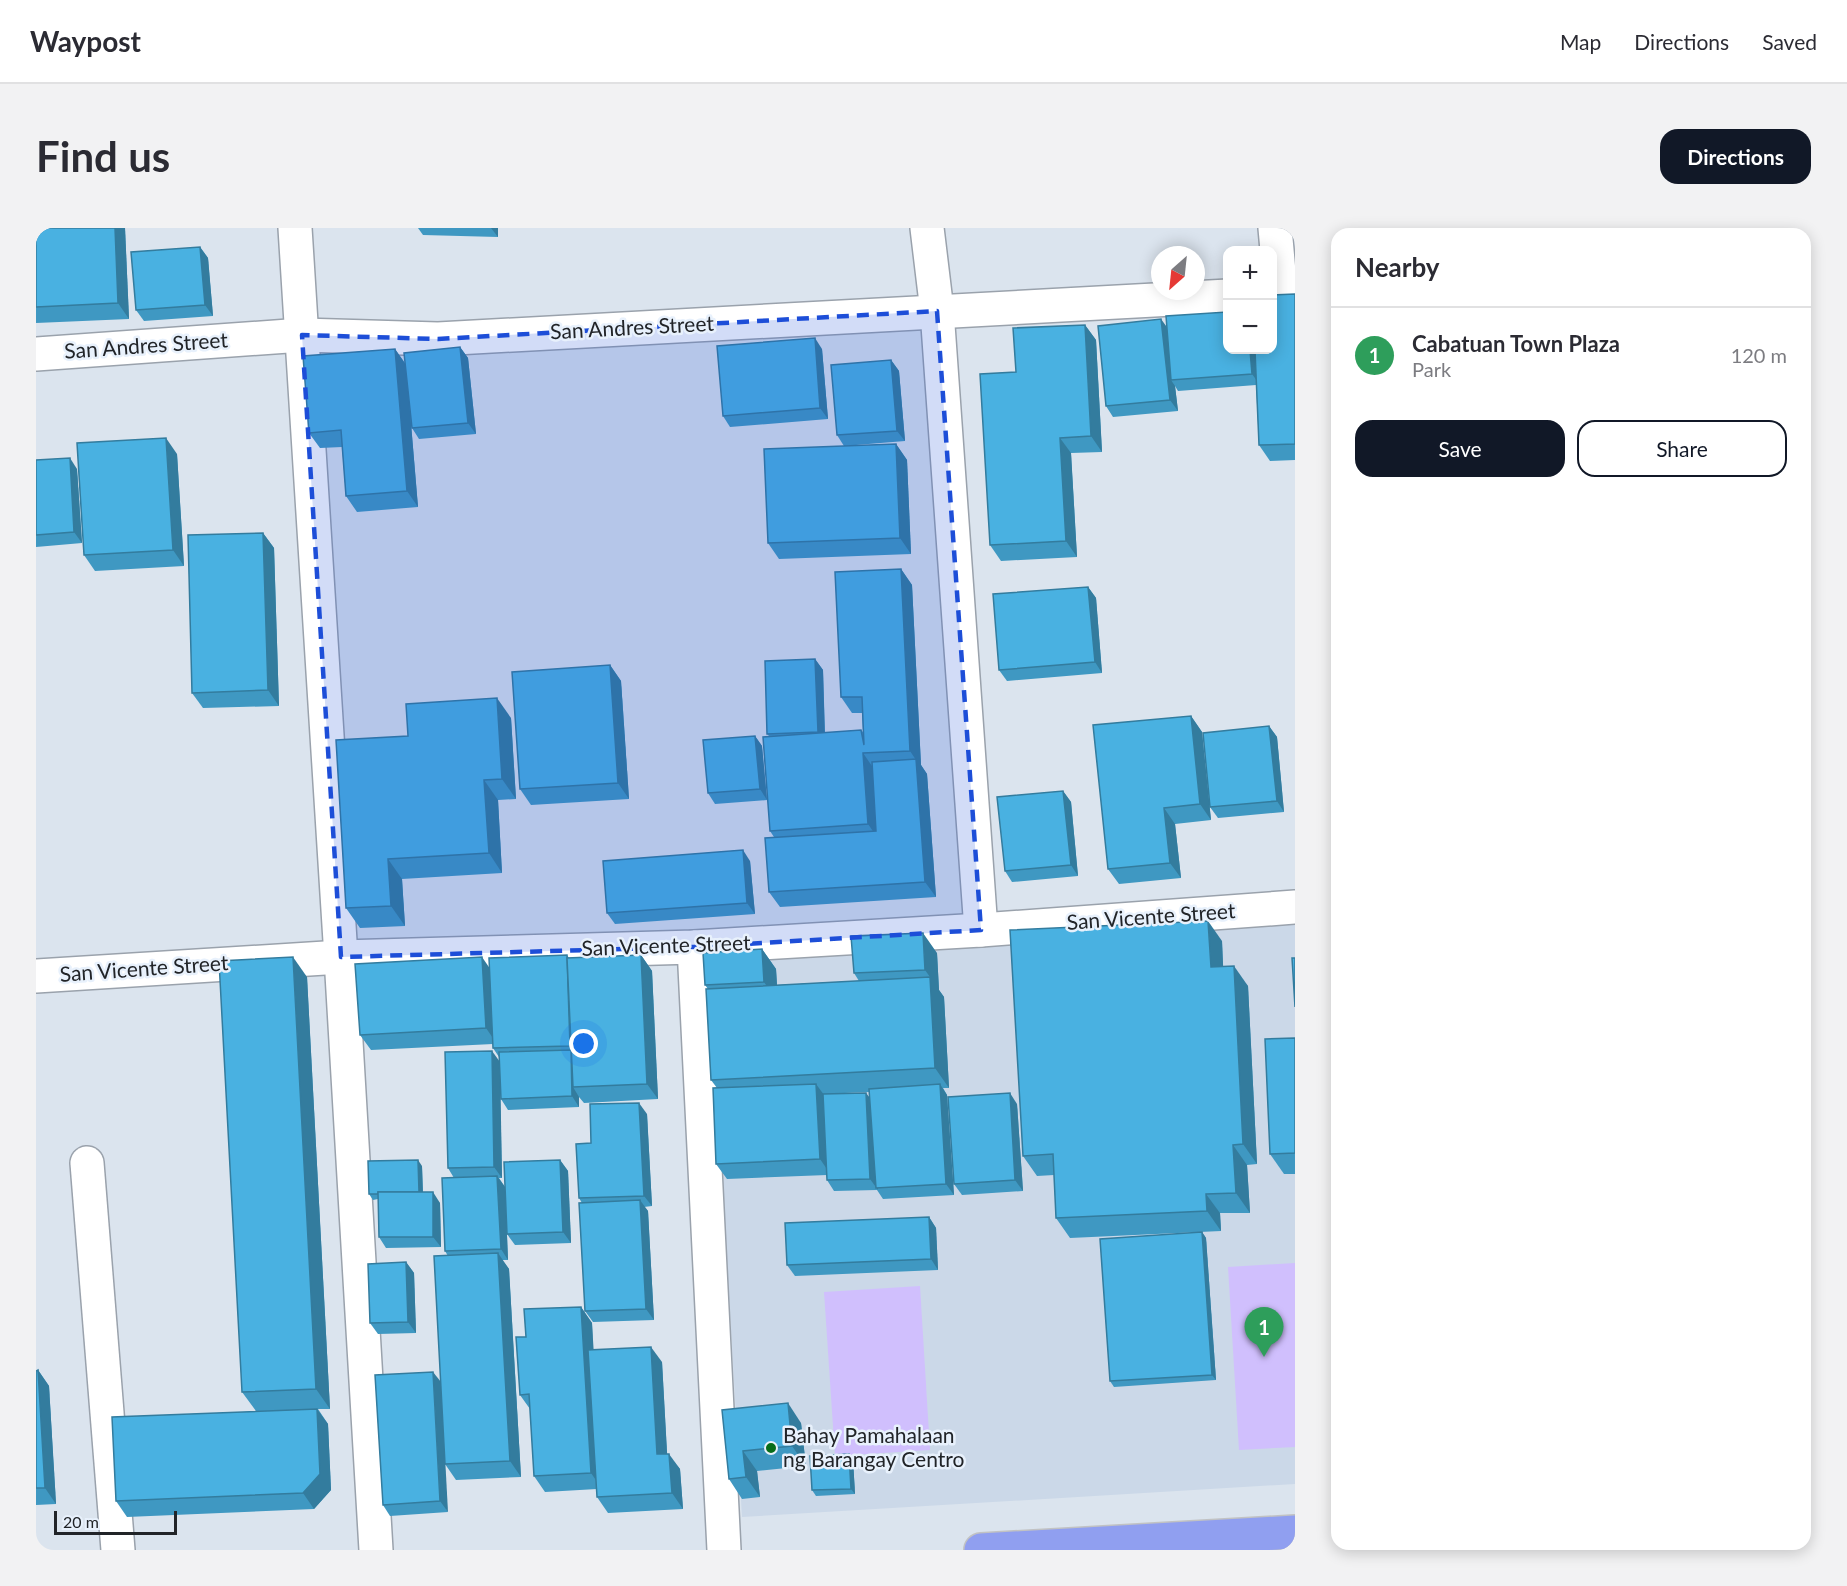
<!DOCTYPE html>
<meta charset="utf-8">
<style>
:root{--surface:#fff;--page:#f2f2f3;--text:#2b2b33;--muted:#7c7c81;--line:#e1e1e2;--accent:#111827}
body{margin:0;font-family:Lato,sans-serif;background:var(--page);color:var(--text)}
.controls{position:absolute;right:18px;top:18px;display:grid;overflow:hidden;border-radius:12px;box-shadow:0 3px 15px #0003}
.controls button{width:54px;height:54px;display:grid;place-items:center;padding:0;border:0;border-bottom:2px solid var(--line);background:var(--surface);color:var(--text);font:30px sans-serif}
.compass{position:absolute;left:1115px;top:18px;width:54px;height:54px;border-radius:50%;background:var(--surface);box-shadow:0 3px 15px #0003;rotate:207deg}
.scale{position:absolute;left:18px;bottom:15px;width:123px;box-sizing:border-box;padding-left:6px;border:3px solid #212428;border-top:0;font-size:16px;line-height:21px;white-space:nowrap;color:#212428;-webkit-text-stroke:4px #e8f1fc;paint-order:stroke}
.you{position:absolute;left:548px;top:816px;width:21px;height:21px;margin:-15px;border:4px solid #fff;border-radius:50%;background:#1a73e8;box-shadow:0 0 0 9px #1a73e833}
.badge{display:grid;place-items:center;width:39px;height:39px;border-radius:50%;background:var(--accent);color:#fff;font-size:20px;font-weight:700}
.pin{position:absolute;translate:-50% -50px;filter:drop-shadow(0 2px 3px #0008)}
.pin::after{content:'';position:absolute;top:32px;width:21px;height:18px;background:inherit;clip-path:polygon(0 0,100% 0,50% 100%)}
.list{margin:0;padding:0;list-style:none}
h2{display:flex;justify-content:space-between;align-items:center;height:78px;margin:0;padding:0 24px;font-size:26px}
h2 small{font-size:20px;font-weight:400;color:var(--muted)}
.list li{display:grid;grid-template-columns:39px 1fr auto;gap:18px;align-items:center;box-sizing:border-box;height:96px;padding:0 24px;border-top:2px solid var(--line)}
.list b{display:block;font-size:22px;white-space:nowrap}
.list p{margin:0;font-size:20px;white-space:nowrap;color:var(--muted)}
.list em{font-size:20px;font-style:normal;color:var(--muted)}
.actions{display:flex;gap:12px;padding:18px 24px}
.actions a{flex:1;padding:14px 0;border:2px solid var(--accent);border-radius:18px;text-align:center;font-size:21px;color:var(--accent)}
.actions .main{background:var(--accent);color:#fff}
.map{position:relative;flex:none;width:1259px;height:1322px;overflow:hidden;border-radius:18px}
header{display:flex;align-items:center;gap:36px;box-sizing:border-box;height:84px;padding:0 30px;background:var(--surface);border-bottom:2px solid var(--line)}
header strong{font-size:28px}
nav{display:flex;gap:33px;margin-inline-start:auto;font-size:21px}
.intro{display:flex;align-items:center;justify-content:space-between;box-sizing:border-box;height:144px;padding:0 36px}
h1{margin:0;font-size:42px}
.button{padding:15px 27px;border-radius:18px;background:var(--accent);color:#fff;font-size:21px;font-weight:700}
main{display:flex;gap:36px;padding:0 36px}
aside{flex:1;background:var(--surface);border-radius:18px;box-shadow:0 3px 15px #0003}
.map>svg:first-child{display:block}
.built{fill:#cbd8e8}
.green{fill:#d0bffd}
.lines{fill:none;stroke-linecap:round;stroke-linejoin:round}
.minor-casing{stroke:#9aa2ac;stroke-width:36}
.highway-casing{stroke:#c1c2c3;stroke-width:36}
.minor{stroke:#fff;stroke-width:33}
.highway{stroke:#909ff0;stroke-width:33}
.wall{fill:#3f98c2;fill-rule:evenodd}
.shaded-wall{fill:#337c9e}
.building{fill:#49b1e1;stroke:#337c9e;stroke-width:1.5}
.marked{fill:#1d4ed8;fill-opacity:0.2;stroke:#1d4ed8;stroke-width:4.5;stroke-dasharray:12 8;stroke-linejoin:round}
.poi-dot{fill:#076c1a;stroke:#e8f1fc;stroke-width:2}
.labels{text-anchor:middle;stroke-width:5;stroke-linejoin:round;paint-order:stroke}
.street-label{font-size:21px;fill:#212428;stroke:#e8f1fc}
.poi-label{font-size:21px;fill:#212428;stroke:#e8f1fc;text-anchor:start}
</style>
<header>
<strong>Waypost</strong>
<nav><a>Map</a><a>Directions</a><a>Saved</a></nav>
</header>
<div class="intro"><h1>Find us</h1><a class="button">Directions</a></div>
<main>
<div class="map">
<svg width="1259" height="1322" viewBox="0 0 1259 1322">
<rect width="100%" height="100%" fill="#dbe4ee"/>
<polygon class="built" points="1259,691 1259,1256 706,1289 673,729"/>
<g class="green">
<polygon points="1259,1035 1259,1219 1203,1222 1192,1039"/>
<polygon points="884,1058 894,1222 799,1228 788,1064"/>
</g>
<g class="lines">
<defs>
<g id="minor">
<polyline points="259,0 305,729 340,1322"/>
<polyline points="891,0 901,83 945,702"/>
<polyline points="1239,0 1245,66"/>
<polyline points="0,126 266,107 402,111 1192,68"/>
<polyline points="658,719 688,1322"/>
<polyline points="0,748 305,729 658,719 945,702 1259,679"/>
<polyline points="51,935 82,1322"/>
</g>
<polyline id="highway" points="945,1322 1259,1304"/>
</defs>
<use href="#minor" class="minor-casing"/>
<use href="#highway" class="highway-casing"/>
<use href="#minor" class="minor"/>
<use href="#highway" class="highway"/>
</g>
<g class="wall">
<polygon points="0,0 89,0 93,91 0,95"/>
<polygon points="382,0 462,0 462,9 387,7"/>
<polygon points="164,19 172,30 177,88 108,93 100,82"/>
<polygon points="1259,66 1259,232 1234,233 1223,217 1220,157 1142,163 1139,158 1142,183 1077,189 1070,178 1131,99 1191,122"/>
<polygon points="1049,97 1060,112 1066,224 1035,225 1041,329 965,333 954,317 980,144"/>
<polygon points="424,119 432,130 440,206 383,211 376,200 375,195 382,279 321,284 310,268 306,219 284,220 273,205 359,121 369,135"/>
<polygon points="786,121 792,191 694,199 687,188"/>
<polygon points="855,132 863,143 869,213 808,218 801,207"/>
<polygon points="860,216 871,232 875,326 743,331 732,315"/>
<polygon points="141,226 148,338 59,343 48,327"/>
<polygon points="0,232 41,241 46,315 0,319"/>
<polygon points="227,305 238,320 243,478 167,480 156,465"/>
<polygon points="865,341 876,357 885,537 891,546 900,669 744,679 733,664 738,609 734,603 733,508 731,506 779,431 787,442 789,505 825,502 827,504 826,485 816,485 805,469"/>
<polygon points="1052,359 1060,370 1066,445 971,453 963,442"/>
<polygon points="574,437 585,453 593,571 495,577 484,561"/>
<polygon points="1155,488 1166,504 1175,592 1139,596 1145,650 1083,656 1072,641"/>
<polygon points="475,490 480,571 462,572 466,645 366,651 369,698 324,700 310,680 372,508"/>
<polygon points="1233,498 1241,509 1248,584 1182,590 1174,579"/>
<polygon points="719,508 726,518 731,572 679,576 672,565"/>
<polygon points="1027,563 1035,574 1042,648 976,654 969,643"/>
<polygon points="714,633 719,686 579,696 571,685"/>
<polygon points="1186,713 1187,739 1212,758 1221,936 1211,937 1214,985 1184,985 1185,1003 1034,1010 1020,990 1018,947 1001,948 987,928"/>
<path d="M726,721L740,741L741,757L823,753L818,745L901,725L903,762L908,769L913,860H907L911,867L918,967L847,971L841,962L798,963L791,952V947L691,951L680,936L681,860L675,852L672,761L669,757ZM833,864L834,869L809,865Z"/>
<polygon points="531,727 533,730 605,727 616,743 622,871 548,875 543,869 543,879 472,882 465,871 464,856 466,950 463,950 469,959 472,1032 466,1032 473,1041 485,1249 420,1252 409,1236 412,1028 409,1023 418,950 412,940 463,833 463,829 457,820 457,816 335,822 324,807 454,740"/>
<polygon points="271,749 294,1181 282,1181 292,1196 295,1262 278,1281 91,1289 80,1273 220,1183 206,1164"/>
<polygon points="1259,810 1259,946 1248,946 1234,926"/>
<polygon points="981,876 987,963 926,967 918,956"/>
<polygon points="611,886 616,978 608,979 612,983 618,1092 557,1094 549,1083 546,975 543,970 555,915"/>
<polygon points="524,932 532,943 535,1015 479,1017 471,1006"/>
<polygon points="386,938 387,964 404,975 405,1019 350,1020 343,1009 342,971 337,972 333,966"/>
<polygon points="893,989 900,1000 902,1042 759,1048 751,1037"/>
<polygon points="1166,1004 1170,1010 1180,1152 1078,1159 1074,1153"/>
<polygon points="370,1034 378,1045 380,1105 342,1106 334,1095"/>
<polygon points="545,1079 556,1095 557,1122 626,1134 631,1226 644,1241 647,1281 572,1285 561,1269 561,1261 509,1264 498,1248 494,1181 484,1167 490,1109"/>
<polygon points="2,1142 13,1158 20,1276 0,1277 0,1143"/>
<polygon points="339,1147 412,1284 354,1288 347,1277"/>
<polygon points="686,1182 765,1195 770,1238 721,1243 724,1269 706,1271 693,1251"/>
<polygon points="817,1231 819,1266 780,1268 776,1262"/>
</g>
<g class="shaded-wall">
<polygon points="79,0 89,0 93,91 82,75"/>
<polygon points="455,0 462,0 462,9"/>
<polygon points="164,19 172,30 177,88 169,77"/>
<polygon points="1125,91 1133,102 1135,152 1139,158 1142,183 1134,172"/>
<polygon points="1049,97 1060,112 1066,224 1055,208"/>
<polygon points="779,110 786,121 792,191 784,180"/>
<polygon points="424,119 432,130 440,206 432,195"/>
<polygon points="359,121 370,137 382,279 371,263"/>
<polygon points="1214,122 1221,122 1224,157 1216,146"/>
<polygon points="855,132 863,143 869,213 861,203"/>
<polygon points="130,210 141,226 148,338 137,322"/>
<polygon points="1024,210 1035,225 1041,329 1030,313"/>
<polygon points="860,216 871,232 875,326 864,310"/>
<polygon points="34,230 41,241 46,315 38,304"/>
<polygon points="227,305 238,320 243,478 232,462"/>
<polygon points="865,341 876,357 885,537 891,546 900,669 889,654 880,532 874,523"/>
<polygon points="1052,359 1060,370 1066,445 1059,434"/>
<polygon points="779,431 787,442 789,515 782,504"/>
<polygon points="574,437 585,453 593,571 582,555"/>
<polygon points="461,470 475,490 480,571 466,551"/>
<polygon points="1155,488 1166,504 1175,592 1164,576"/>
<polygon points="1233,498 1241,509 1248,584 1241,573"/>
<polygon points="719,508 726,518 731,572 724,561"/>
<polygon points="827,525 838,541 843,612 832,596"/>
<polygon points="448,552 462,572 466,645 453,625"/>
<polygon points="1027,563 1035,574 1042,648 1035,637"/>
<polygon points="1128,580 1139,596 1145,650 1134,635"/>
<polygon points="707,622 714,633 719,686 711,675"/>
<polygon points="352,631 366,651 369,698 355,678"/>
<polygon points="1172,693 1186,713 1188,759 1175,739"/>
<polygon points="887,705 901,725 903,762 908,769 913,860 899,840 894,749 889,742"/>
<polygon points="726,721 740,741 742,774 728,754"/>
<polygon points="605,727 616,743 622,871 611,856"/>
<polygon points="257,729 271,749 294,1181 280,1161"/>
<polygon points="446,729 457,745 461,816 450,800"/>
<polygon points="1198,738 1212,758 1221,936 1207,916"/>
<polygon points="535,822 537,859 543,869 543,879 536,868"/>
<polygon points="456,823 464,834 466,950 458,939"/>
<polygon points="780,856 791,871 795,947 784,931"/>
<polygon points="904,856 911,867 918,967 910,956"/>
<polygon points="830,865 838,875 842,962 834,951"/>
<polygon points="974,865 981,876 987,963 979,952"/>
<polygon points="603,875 611,886 616,978 608,968"/>
<polygon points="1197,917 1211,937 1214,985 1200,965"/>
<polygon points="382,932 386,938 387,971 383,965"/>
<polygon points="524,932 532,943 535,1015 527,1004"/>
<polygon points="461,948 469,959 472,1032 465,1021"/>
<polygon points="397,964 404,975 405,1019 397,1009"/>
<polygon points="1170,966 1184,985 1185,1003 1171,983"/>
<polygon points="604,972 612,983 618,1092 610,1081"/>
<polygon points="893,989 900,1000 902,1042 895,1031"/>
<polygon points="1166,1004 1170,1010 1180,1152 1176,1147"/>
<polygon points="462,1025 473,1041 485,1249 474,1233"/>
<polygon points="370,1034 378,1045 380,1105 372,1094"/>
<polygon points="545,1079 556,1095 566,1261 555,1245"/>
<polygon points="615,1119 626,1134 632,1242 621,1226"/>
<polygon points="2,1142 13,1158 20,1276 9,1260"/>
<polygon points="397,1144 405,1154 412,1284 404,1273"/>
<polygon points="752,1175 765,1195 770,1238 756,1218"/>
<polygon points="281,1181 292,1196 295,1262 278,1281 267,1265"/>
<polygon points="707,1223 721,1243 724,1269 710,1249"/>
<polygon points="633,1226 644,1241 647,1281 636,1265"/>
<polygon points="813,1226 817,1231 819,1266 815,1261"/>
</g>
<g class="building">
<polygon points="0,0 79,0 82,75 0,79"/>
<polygon points="164,19 169,77 100,82 95,24"/>
<polygon points="1259,66 1259,216 1223,217 1219,122 1236,122 1236,67"/>
<polygon points="1191,84 1191,122 1214,122 1216,146 1135,152 1130,88"/>
<polygon points="1125,91 1134,172 1070,178 1062,98"/>
<polygon points="1049,97 1055,208 1024,210 1030,313 954,317 944,146 980,144 977,100"/>
<polygon points="779,110 784,180 687,188 681,118"/>
<polygon points="424,119 432,195 376,200 368,125"/>
<polygon points="359,121 371,263 310,268 305,202 273,205 267,128"/>
<polygon points="855,132 861,203 801,207 795,137"/>
<polygon points="130,210 137,322 48,327 41,215"/>
<polygon points="860,216 864,310 732,315 728,221"/>
<polygon points="34,230 38,304 0,307 0,232"/>
<polygon points="227,305 232,462 156,465 152,307"/>
<polygon points="865,341 874,523 827,525 832,596 734,603 727,509 825,502 828,517 826,469 805,469 799,344"/>
<polygon points="1052,359 1059,434 963,442 957,366"/>
<polygon points="779,431 782,504 731,506 729,433"/>
<polygon points="574,437 582,555 484,561 476,444"/>
<polygon points="461,470 466,551 448,552 453,625 352,631 355,678 310,680 300,512 372,508 370,476"/>
<polygon points="1155,488 1164,576 1128,580 1134,635 1072,641 1057,497"/>
<polygon points="1233,498 1241,573 1174,579 1167,505"/>
<polygon points="719,508 724,561 672,565 667,512"/>
<polygon points="880,531 889,654 733,664 729,610 840,603 836,534"/>
<polygon points="1027,563 1035,637 969,643 961,569"/>
<polygon points="707,622 711,675 571,685 567,633"/>
<polygon points="1172,693 1175,739 1198,738 1207,916 1197,917 1200,965 1170,966 1171,983 1020,990 1017,926 987,928 974,702"/>
<polygon points="887,705 889,742 818,745 815,708"/>
<polygon points="726,721 728,754 669,757 667,725"/>
<polygon points="531,727 534,818 457,820 453,730"/>
<polygon points="605,727 611,856 537,859 531,730"/>
<polygon points="257,729 280,1161 206,1164 183,733"/>
<polygon points="446,729 450,800 324,807 319,736"/>
<polygon points="1256,730 1259,730 1259,779"/>
<polygon points="894,749 899,840 675,852 670,761"/>
<polygon points="1259,810 1259,925 1234,926 1229,811"/>
<polygon points="535,822 536,868 465,871 463,824"/>
<polygon points="456,823 458,939 412,940 409,824"/>
<polygon points="780,856 784,931 680,936 677,860"/>
<polygon points="904,856 910,956 840,960 833,861"/>
<polygon points="830,865 834,951 791,952 787,866"/>
<polygon points="974,865 979,952 918,956 912,869"/>
<polygon points="603,875 608,968 543,970 540,916 555,915 554,876"/>
<polygon points="382,932 383,964 342,964 342,966 333,966 332,933"/>
<polygon points="524,932 527,1004 471,1006 468,934"/>
<polygon points="461,948 465,1021 409,1023 406,950"/>
<polygon points="342,964 397,964 397,1009 343,1009"/>
<polygon points="604,972 610,1081 549,1083 543,975"/>
<polygon points="893,989 895,1031 751,1037 749,995"/>
<polygon points="1166,1004 1176,1147 1074,1153 1064,1011"/>
<polygon points="462,1025 474,1233 409,1236 398,1028"/>
<polygon points="370,1034 372,1094 334,1095 332,1036"/>
<polygon points="545,1079 555,1245 498,1248 493,1166 484,1167 480,1109 490,1109 488,1081"/>
<polygon points="615,1119 621,1226 633,1226 636,1265 561,1269 552,1122"/>
<polygon points="2,1142 9,1260 0,1260 0,1143"/>
<polygon points="397,1144 404,1273 347,1277 339,1147"/>
<polygon points="752,1175 756,1218 707,1223 710,1249 693,1251 686,1182"/>
<polygon points="281,1181 284,1246 267,1265 80,1273 76,1189"/>
<polygon points="813,1226 815,1261 776,1262 774,1228"/>
</g>
<path class="marked" d="M901,83L945,702L658,719L305,729L266,107L402,111Z"/>
<circle class="poi-dot" cx="735" cy="1220" r="6"/>
<g class="labels">
<g class="street-label">
<text transform="translate(596 100) rotate(-3)" y="7">San Andres Street</text>
<text transform="translate(110 118) rotate(-4)" y="7">San Andres Street</text>
<text transform="translate(1115 689) rotate(-4)" y="7">San Vicente Street</text>
<text transform="translate(630 718) rotate(-2)" y="7">San Vicente Street</text>
<text transform="translate(108 741) rotate(-4)" y="7">San Vicente Street</text>
</g>
<g class="poi-label">
<text x="747" y="1215">Bahay Pamahalaan<tspan x="747" dy="24">ng Barangay Centro</tspan></text>
</g>
</g>
</svg>
<div class="controls">
<button>+</button>
<button>−</button>
</div>
<svg class="compass" viewBox="-18 -18 36 36"><path d="M0-13l5 13h-10z" fill="#e53935"/><path d="M0 13l5-13h-10z" fill="#7c7c81"/></svg>
<div class="scale">20 m</div>
<div class="you"></div>
<div class="pin badge" style="left:1228px;top:1129px;background:#2e9e5b">1</div>
</div>
<aside>
<h2>Nearby<small></small></h2>
<ul class="list">
<li><span class="badge" style="background:#2e9e5b">1</span><div><b>Cabatuan Town Plaza</b><p>Park</p></div><em>120 m</em></li>
</ul>
<div class="actions"><a class="main">Save</a><a>Share</a></div>
</aside>
</main>
